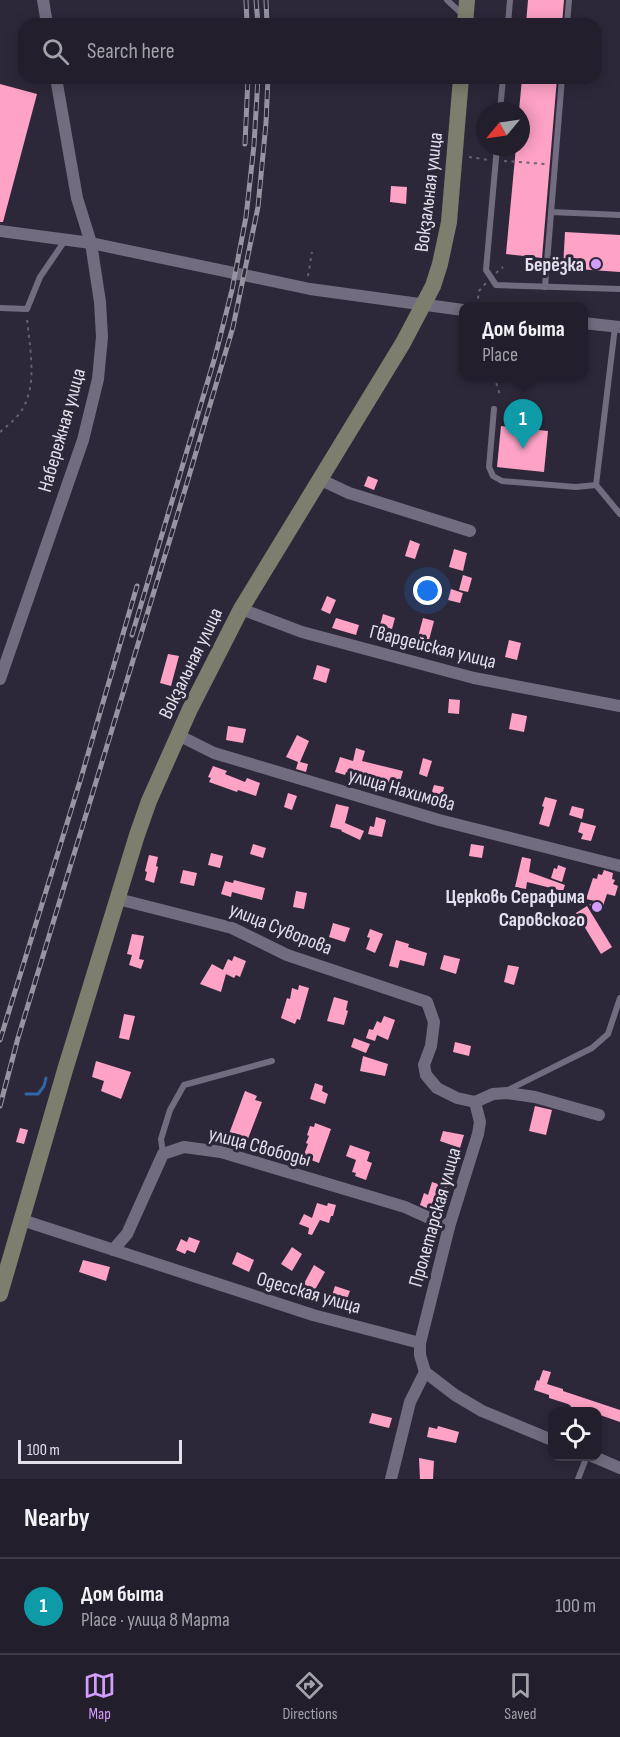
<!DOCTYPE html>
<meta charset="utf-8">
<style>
:root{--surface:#221e2b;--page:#2e2b37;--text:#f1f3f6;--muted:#a2a2a9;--line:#3f3c47;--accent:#d29dfd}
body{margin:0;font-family:"Sofia Sans Condensed",sans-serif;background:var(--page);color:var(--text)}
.controls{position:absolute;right:18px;bottom:18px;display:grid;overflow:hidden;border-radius:12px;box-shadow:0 3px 15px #0003}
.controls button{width:54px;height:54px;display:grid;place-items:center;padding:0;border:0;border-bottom:2px solid var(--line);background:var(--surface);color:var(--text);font:30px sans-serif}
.compass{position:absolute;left:476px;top:102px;width:54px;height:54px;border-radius:50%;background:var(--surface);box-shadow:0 3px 15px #0003;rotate:241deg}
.scale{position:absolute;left:18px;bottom:15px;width:164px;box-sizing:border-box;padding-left:6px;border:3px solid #e3e0ec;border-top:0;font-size:16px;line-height:21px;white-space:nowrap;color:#e3e0ec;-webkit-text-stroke:4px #2d2839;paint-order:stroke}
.you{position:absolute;left:428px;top:591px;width:21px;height:21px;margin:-15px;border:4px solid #fff;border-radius:50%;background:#1a73e8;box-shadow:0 0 0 9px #1a73e833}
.badge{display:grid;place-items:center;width:39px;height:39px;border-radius:50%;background:var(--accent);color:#fff;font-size:20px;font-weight:700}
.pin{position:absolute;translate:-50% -50px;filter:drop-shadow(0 2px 3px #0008)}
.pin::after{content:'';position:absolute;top:32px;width:21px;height:18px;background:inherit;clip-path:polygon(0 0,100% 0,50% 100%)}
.popup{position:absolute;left:459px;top:302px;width:129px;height:78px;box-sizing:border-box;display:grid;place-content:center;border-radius:12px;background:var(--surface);filter:drop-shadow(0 2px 4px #0005);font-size:20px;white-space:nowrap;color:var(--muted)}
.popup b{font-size:22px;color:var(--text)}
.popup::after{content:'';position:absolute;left:50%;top:100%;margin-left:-12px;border:12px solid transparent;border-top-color:var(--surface)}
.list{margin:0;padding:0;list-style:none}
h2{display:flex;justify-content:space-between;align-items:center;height:78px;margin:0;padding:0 24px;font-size:26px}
h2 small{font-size:20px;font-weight:400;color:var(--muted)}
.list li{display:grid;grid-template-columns:39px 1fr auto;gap:18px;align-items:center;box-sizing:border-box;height:96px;padding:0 24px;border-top:2px solid var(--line)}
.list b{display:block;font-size:22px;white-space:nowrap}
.list p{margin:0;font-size:20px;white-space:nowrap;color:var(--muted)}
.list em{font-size:20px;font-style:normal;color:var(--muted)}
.icon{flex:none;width:33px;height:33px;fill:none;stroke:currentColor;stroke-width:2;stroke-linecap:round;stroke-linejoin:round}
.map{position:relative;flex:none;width:620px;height:1479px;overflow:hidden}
.search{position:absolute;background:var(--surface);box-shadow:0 3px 15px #0003;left:18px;right:18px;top:18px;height:66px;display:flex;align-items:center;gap:15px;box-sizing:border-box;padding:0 21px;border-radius:18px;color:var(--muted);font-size:22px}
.sheet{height:174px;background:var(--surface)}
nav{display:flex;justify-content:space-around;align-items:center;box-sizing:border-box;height:84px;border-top:2px solid var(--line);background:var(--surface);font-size:16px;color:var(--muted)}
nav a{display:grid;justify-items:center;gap:3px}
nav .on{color:var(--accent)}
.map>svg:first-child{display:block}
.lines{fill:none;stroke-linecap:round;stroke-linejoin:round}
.stream{stroke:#2e67a6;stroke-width:3}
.building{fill:#fea2c6}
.path{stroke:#666271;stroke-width:2;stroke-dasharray:3 4.5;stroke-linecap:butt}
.service{stroke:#716c80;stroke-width:6}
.minor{stroke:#716c80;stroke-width:12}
.secondary{stroke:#7d7e6d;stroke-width:16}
.rail-casing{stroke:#9794a2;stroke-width:5}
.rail{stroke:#2d2839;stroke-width:3;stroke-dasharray:9;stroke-linecap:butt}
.poi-dot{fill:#d29dfd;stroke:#2d2839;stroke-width:2}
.labels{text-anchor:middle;stroke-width:6;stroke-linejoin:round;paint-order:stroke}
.street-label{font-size:20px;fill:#e3e0ec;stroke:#2d2839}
.poi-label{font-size:20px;font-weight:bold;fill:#e3e0ec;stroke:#2d2839;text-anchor:end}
</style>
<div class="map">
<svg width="620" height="1479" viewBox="0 0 620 1479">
<rect width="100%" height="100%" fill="#2d2839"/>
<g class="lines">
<polyline class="stream" points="26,1094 38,1094 44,1086 46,1078"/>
</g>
<g class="building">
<polygon points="528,0 564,0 562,24 526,24"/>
<polygon points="522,78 557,78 542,258 506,254 516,147 521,147 521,111 519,111"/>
<polygon points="0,84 37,94 3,222 0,222"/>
<polygon points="391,186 407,187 406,204 390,202"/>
<polygon points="565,232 620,235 620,272 563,268"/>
<polygon points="501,426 548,431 544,472 497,467"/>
<polygon points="368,476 378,480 374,490 364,486"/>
<polygon points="410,540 420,544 415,559 405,556"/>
<polygon points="454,549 467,553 463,571 449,567"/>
<polygon points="463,575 472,578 468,592 459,590"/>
<polygon points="451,589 463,593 460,603 448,600"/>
<polygon points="327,596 336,600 330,614 321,610"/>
<polygon points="383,614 395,618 392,629 380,625"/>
<polygon points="336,618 359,625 356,635 332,628"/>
<polygon points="423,618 434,621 429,640 418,637"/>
<polygon points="509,640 521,643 517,660 505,657"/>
<polygon points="168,654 179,656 171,686 160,683"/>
<polygon points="317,665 330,669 326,683 313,679"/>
<polygon points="449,699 460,700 459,714 448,713"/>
<polygon points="512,713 527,716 524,732 509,729"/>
<polygon points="228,726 246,729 243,743 226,740"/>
<polygon points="297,735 309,741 300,762 308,764 306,772 296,769 298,762 286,757"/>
<polygon points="356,748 365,751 362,761 403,771 399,785 346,772 345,775 335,772 340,757 353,761"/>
<polygon points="423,758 432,761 427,777 419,774"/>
<polygon points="213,766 227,771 225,774 245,782 247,778 260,783 256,796 238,790 237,792 209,782 211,778 208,777"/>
<polygon points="434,785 444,787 441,801 430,798"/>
<polygon points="288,793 297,796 292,810 284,807"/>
<polygon points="545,797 557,800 549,827 539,824 544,807 542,806"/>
<polygon points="336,804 349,807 345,823 364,831 360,840 341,831 342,830 330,827"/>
<polygon points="572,806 584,809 582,819 569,815"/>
<polygon points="376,817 386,820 382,837 368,834 370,826 374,827"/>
<polygon points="581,822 596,826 591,841 581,839 583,834 578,832"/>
<polygon points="253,844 266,848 263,858 250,854"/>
<polygon points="471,844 484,846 482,858 469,856"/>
<polygon points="211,853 223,856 220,868 208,865"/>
<polygon points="149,855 158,857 156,866 158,867 154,883 145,880 147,872 145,871"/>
<polygon points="522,857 531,859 529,872 565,885 563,891 527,882 526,889 515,887"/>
<polygon points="558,865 566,868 562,882 551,878 554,868 557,869"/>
<polygon points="183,870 197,873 194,886 180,883"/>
<polygon points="604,870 613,873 612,879 615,880 613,884 618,886 615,896 607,894 602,909 589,905 595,901 586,899 593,878 597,879 598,874 602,875"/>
<polygon points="234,880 265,888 262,900 232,892 231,897 221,894 225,881 233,883"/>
<polygon points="296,891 307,893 304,909 293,907"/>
<polygon points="587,906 612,947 601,954 576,913"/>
<polygon points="333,923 350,928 345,942 329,937"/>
<polygon points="370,929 383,934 375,953 366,949 370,938 367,937"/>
<polygon points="132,934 144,936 139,959 144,960 141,969 129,965 132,955 127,954"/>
<polygon points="396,940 409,944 408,947 427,953 424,966 400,960 398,968 389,966"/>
<polygon points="444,955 460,959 456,974 440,969"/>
<polygon points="234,956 246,961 240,977 236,975 234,978 226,974 221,992 200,984 212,964 223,970 228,959 232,961"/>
<polygon points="508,965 519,967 514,985 504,982"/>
<polygon points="299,985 309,988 300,1020 297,1019 295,1024 281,1018 287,998 290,999 292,988 298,990"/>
<polygon points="334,997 348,1001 346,1010 348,1011 344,1025 327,1021"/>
<polygon points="124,1014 135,1016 129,1040 119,1038"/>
<polygon points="384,1016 395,1020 388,1040 377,1035 375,1041 366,1038 369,1029 373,1030 377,1021 381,1023"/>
<polygon points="354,1038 370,1044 366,1053 351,1047"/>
<polygon points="455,1042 471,1046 469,1056 453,1052"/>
<polygon points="363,1056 388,1064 385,1076 360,1071"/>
<polygon points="96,1061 131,1072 121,1099 101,1091 104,1081 92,1077"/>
<polygon points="315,1083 323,1086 322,1091 328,1094 325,1104 310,1099"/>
<polygon points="245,1091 257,1096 255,1100 262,1102 244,1149 226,1142"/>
<polygon points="535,1106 552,1110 546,1135 529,1131"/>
<polygon points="315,1123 331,1129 319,1163 303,1157 308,1144 306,1143 309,1136 307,1135 310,1126 314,1127"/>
<polygon points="20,1128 28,1130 24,1144 16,1142"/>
<polygon points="443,1131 464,1135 460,1148 440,1141"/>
<polygon points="350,1145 370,1152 367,1161 372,1163 366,1180 355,1176 356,1173 352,1172 356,1160 346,1156"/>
<polygon points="432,1182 447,1187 441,1206 446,1208 444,1216 420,1205 424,1193 428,1195"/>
<polygon points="317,1203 327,1206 328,1203 336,1205 333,1216 331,1216 329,1223 320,1220 312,1235 308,1234 309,1228 299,1224 304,1214 312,1218"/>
<polygon points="189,1237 200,1241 195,1253 187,1250 185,1254 176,1250 181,1239 187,1242"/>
<polygon points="292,1247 302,1254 292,1271 281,1264"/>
<polygon points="237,1252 254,1260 249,1272 232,1264"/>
<polygon points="83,1260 110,1267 106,1281 79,1272"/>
<polygon points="314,1265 325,1272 312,1295 301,1289"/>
<polygon points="335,1286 350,1291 345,1304 331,1299"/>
<polygon points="543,1370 551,1372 547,1384 563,1389 563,1391 620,1410 620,1422 597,1414 597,1412 588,1412 579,1409 579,1410 570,1408 571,1406 568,1404 549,1398 549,1395 534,1390 537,1380 539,1381"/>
<polygon points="372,1413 392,1418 389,1428 369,1423"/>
<polygon points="438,1426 459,1432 456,1443 427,1437 429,1427 437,1429"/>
<polygon points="419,1458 434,1461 433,1479 420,1479"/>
</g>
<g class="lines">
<g class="path">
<polyline points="469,157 489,160"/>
<polyline points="504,161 546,164"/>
<polyline points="496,273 503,267"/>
<polyline points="308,276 312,252"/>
<polyline points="477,306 479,291 486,283"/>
<polyline points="494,376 500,395"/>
<path d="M0,432C11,423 23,413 27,399C36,376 29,342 27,318"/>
</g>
<g class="service">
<polyline points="447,0 462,14"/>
<polyline points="508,24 510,0"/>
<polyline points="567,24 569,0"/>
<polyline points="500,111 503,78"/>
<polyline points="497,147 486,270 496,285 620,289"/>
<polyline points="551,212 620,215"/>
<polyline points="545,287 562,78"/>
<polyline points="0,308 27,309 40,277 66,239"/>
<polyline points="615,327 596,485 620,514"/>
<polyline points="494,409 489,467 493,476 502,481 576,487 596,485"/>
<polyline points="506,1091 592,1048 608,1034 620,998"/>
<polyline points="163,1154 161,1139 170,1110 184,1085 272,1061"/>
<polyline points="578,1479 587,1456"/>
</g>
<g class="minor">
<polyline points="43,0 47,24"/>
<polyline points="0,231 91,243 310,289 463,310"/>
<polyline points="583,323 620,327"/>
<polyline points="319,479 349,493 470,531"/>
<polyline points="241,609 302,632 474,678 620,706"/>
<polyline points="0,679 83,440 98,379 102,337 100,302 91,243 77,198 56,78"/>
<polyline points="178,735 214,753 439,820 620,866"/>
<polyline points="118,899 232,928 287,955 427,1002 434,1022 431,1046 424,1065 426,1075 437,1088 457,1098 475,1102 493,1094 507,1093 535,1097 599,1115"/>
<polyline points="22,1220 313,1315 420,1343 420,1355 425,1372 455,1395 482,1411 552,1440"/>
<polyline points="113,1250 127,1234 163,1154 184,1147 221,1152 405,1207 449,1227"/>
<polyline points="420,1343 449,1227 478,1134 480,1122 475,1102"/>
<polyline points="592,1456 620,1468"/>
<polyline points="391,1479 410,1402 425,1372"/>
</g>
<g class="secondary">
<polyline points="465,24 467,0"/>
<polyline points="0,1294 65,1070 137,835 149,801 190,709 241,609 403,343 433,286 440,264 449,222 461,78"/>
</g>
<defs>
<g id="rail">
<polyline points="246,0 247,24"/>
<polyline points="256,0 258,24"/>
<polyline points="266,0 267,24"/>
<polyline points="245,144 248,78"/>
<polyline points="132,635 215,357 232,290 246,217 254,145 258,78"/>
<polyline points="0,1040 81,778 137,586"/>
<polyline points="0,1106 18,1038 184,493 233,327 258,207 266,123 268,78"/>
</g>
</defs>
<use href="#rail" class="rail-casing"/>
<use href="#rail" class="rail"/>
</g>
<g class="poi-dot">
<circle cx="596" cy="264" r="6"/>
<circle cx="597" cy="907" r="6"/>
</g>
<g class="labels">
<g class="street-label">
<text transform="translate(428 192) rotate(-83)" y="7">Вокзальная улица</text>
<text transform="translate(61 430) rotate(-74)" y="7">Набережная улица</text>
<text transform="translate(433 646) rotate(14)" y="7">Гвардейская улица</text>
<text transform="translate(190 663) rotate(-64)" y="7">Вокзальная улица</text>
<text transform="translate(402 789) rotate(16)" y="7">улица Нахимова</text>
<text transform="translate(281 928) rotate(22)" y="7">улица Суворова</text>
<text transform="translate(260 1146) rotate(15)" y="7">улица Свободы</text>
<text transform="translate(434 1217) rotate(-74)" y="7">Пролетарская улица</text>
<text transform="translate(309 1292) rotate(16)" y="7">Одесская улица</text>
</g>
<g class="poi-label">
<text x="584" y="271">Берёзка</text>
<text x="585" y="903">Церковь Серафима<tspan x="585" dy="23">Саровского</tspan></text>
</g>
</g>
</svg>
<div class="controls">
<button><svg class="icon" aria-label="locate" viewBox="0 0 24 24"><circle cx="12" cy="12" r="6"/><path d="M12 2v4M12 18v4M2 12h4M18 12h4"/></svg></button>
</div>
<svg class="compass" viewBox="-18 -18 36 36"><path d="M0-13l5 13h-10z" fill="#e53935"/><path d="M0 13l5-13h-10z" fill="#a2a2a9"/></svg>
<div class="scale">100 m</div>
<div class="you"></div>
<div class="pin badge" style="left:523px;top:449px;background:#0f9aa8">1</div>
<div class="popup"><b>Дом быта</b>Place</div>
<div class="search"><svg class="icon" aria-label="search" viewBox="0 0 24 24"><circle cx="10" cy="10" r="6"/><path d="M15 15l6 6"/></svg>Search here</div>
</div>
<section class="sheet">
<h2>Nearby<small></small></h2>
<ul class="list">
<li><span class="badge" style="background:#0f9aa8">1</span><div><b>Дом быта</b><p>Place · улица 8 Марта</p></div><em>100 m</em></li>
</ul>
</section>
<nav>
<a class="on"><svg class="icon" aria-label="map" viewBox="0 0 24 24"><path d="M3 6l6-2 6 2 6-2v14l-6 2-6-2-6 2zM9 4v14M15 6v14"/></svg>Map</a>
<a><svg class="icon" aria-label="directions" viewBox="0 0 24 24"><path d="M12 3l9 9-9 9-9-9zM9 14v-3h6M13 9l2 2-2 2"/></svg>Directions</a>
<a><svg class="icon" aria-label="saved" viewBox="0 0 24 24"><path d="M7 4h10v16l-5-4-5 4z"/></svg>Saved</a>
</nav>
